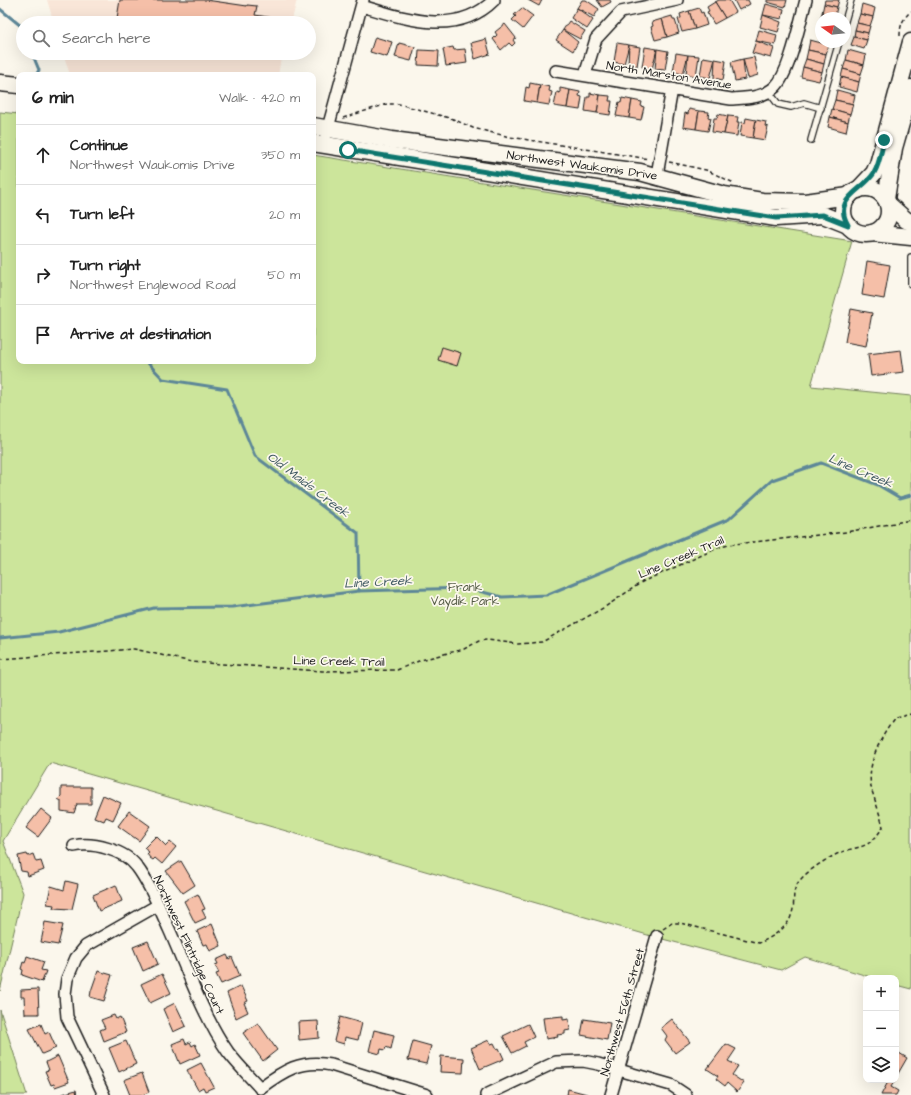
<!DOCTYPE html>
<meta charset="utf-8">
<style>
:root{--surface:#fff;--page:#f6f6f6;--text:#222;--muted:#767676;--line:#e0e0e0}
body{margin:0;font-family:"Architects Daughter",sans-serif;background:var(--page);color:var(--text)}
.controls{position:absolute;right:12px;bottom:12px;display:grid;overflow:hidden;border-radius:8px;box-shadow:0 4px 16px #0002}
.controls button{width:36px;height:36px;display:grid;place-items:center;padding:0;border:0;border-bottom:1px solid var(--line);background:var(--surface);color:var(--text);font:20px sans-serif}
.compass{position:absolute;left:815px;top:12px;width:36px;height:36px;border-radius:50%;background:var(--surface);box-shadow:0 4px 16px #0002;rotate:285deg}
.stop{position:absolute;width:12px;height:12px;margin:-9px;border:3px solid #0f766e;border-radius:50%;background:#fff}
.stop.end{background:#0f766e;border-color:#fff;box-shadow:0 1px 4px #0008}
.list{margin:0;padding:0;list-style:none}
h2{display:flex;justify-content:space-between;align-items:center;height:52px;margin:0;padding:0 16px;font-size:17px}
h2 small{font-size:13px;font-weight:400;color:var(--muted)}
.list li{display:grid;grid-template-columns:26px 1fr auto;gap:12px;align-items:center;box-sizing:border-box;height:60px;padding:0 16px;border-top:1px solid var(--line)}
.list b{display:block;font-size:15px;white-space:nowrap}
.list p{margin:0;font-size:13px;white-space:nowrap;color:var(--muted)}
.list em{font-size:13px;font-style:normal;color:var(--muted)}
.icon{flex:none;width:22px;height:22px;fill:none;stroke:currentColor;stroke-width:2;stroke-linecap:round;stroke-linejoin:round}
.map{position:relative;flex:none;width:911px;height:1095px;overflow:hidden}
.search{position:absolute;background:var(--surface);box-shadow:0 4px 16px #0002;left:16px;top:16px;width:300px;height:44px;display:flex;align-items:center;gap:10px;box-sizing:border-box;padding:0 14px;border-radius:22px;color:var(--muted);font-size:15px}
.panel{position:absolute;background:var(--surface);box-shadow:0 4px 16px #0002;left:16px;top:72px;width:300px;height:292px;border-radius:8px}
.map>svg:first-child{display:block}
.built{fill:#f9e6d8}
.green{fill:#cce59b;stroke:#74805c}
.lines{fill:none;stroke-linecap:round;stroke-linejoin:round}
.stream{stroke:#5d8798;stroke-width:3}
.building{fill:#f5bfa8;stroke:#1c1c1c}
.lane-casing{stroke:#1c1c1c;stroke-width:8}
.street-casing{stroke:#1c1c1c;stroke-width:14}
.secondary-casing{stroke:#1c1c1c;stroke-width:19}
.path{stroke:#1c1c1c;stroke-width:1.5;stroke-dasharray:4 3;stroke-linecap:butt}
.lane{stroke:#fbf7ec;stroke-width:5.5}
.street{stroke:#fbf7ec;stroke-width:11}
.secondary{stroke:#fbf7ec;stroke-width:16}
.route{stroke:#0f766e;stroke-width:5}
.labels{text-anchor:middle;stroke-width:3.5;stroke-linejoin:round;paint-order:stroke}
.street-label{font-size:12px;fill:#1c1c1c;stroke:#fbf7ec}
.park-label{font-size:12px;fill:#515842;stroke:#fbf7ec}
.water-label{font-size:13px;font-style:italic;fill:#425b64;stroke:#fbf7ec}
</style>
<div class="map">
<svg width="911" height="1095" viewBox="0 0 911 1095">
<rect width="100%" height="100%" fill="#fbf7ec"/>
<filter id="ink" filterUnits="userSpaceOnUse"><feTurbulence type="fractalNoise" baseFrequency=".025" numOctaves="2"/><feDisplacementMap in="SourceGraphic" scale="8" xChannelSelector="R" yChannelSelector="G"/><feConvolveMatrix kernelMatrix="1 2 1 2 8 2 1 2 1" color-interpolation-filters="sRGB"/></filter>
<g filter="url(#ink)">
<g class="built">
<polygon points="47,0 297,0 291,23 54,23"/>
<polygon points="63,53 282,53 278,75 70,75"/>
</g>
<g class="green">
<polygon points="0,112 19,114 19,361 313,361 313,155 852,241 811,386 911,396 911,989 896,985 896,978 874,978 805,957 781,970 651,936 50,763 3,841 23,893 0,991"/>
<polygon points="0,1010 27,1095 0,1095"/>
</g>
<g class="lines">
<g class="stream">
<polyline points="0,9 21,26 23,31"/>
<polyline points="32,53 39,70 36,75"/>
<polyline points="146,361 163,379 227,389 255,456 358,533 359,591"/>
<polyline points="0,638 59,632 154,608 232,607 359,591 467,588 502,597 546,595 729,519 772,480 821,463 878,485 900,498 911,495"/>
</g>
</g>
<g class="building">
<polygon points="120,0 206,0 247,6 247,5 257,6 255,15 274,18 273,23 145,23 117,18"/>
<polygon points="528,0 542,0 539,6"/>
<polygon points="582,0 586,0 599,9 594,17 577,8"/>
<polygon points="597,0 610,0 611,2 602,7"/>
<polygon points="719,0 729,0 736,12 725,18 715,2"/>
<polygon points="734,0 748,0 750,4 739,10"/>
<polygon points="767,0 787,0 785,7 767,2"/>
<polygon points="825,0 839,0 837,7 824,4"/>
<polygon points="715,2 725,18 714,24 707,12 709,11 707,7"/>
<polygon points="766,4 784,9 782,19 763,15"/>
<polygon points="824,4 837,7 835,16 822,13"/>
<polygon points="862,4 875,8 873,17 860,14"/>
<polygon points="522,8 533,16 523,29 512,20 516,16 514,15"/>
<polygon points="577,8 593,20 587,29 571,18"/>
<polygon points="699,8 701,13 703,12 707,25 695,29 689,11"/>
<polygon points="689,11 695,29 682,32 678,19 681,18 680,14"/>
<polygon points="822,13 835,16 834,18 821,18 820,20"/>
<polygon points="860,14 873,17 870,26 857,23"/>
<polygon points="763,15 781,22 778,32 760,27"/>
<polygon points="672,16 673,20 675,20 679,33 667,37 662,19"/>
<polygon points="662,19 667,37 655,40 651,27 653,26 652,22"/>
<polygon points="569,21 585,31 580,39 563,30"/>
<polygon points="857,23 870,26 868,33 855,30"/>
<polygon points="505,24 516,38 513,40 515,43 512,46 509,43 501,50 493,39 497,35 495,32"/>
<polygon points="563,30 578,42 573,51 556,40"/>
<polygon points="759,30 777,35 775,45 756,41"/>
<polygon points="855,30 868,33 867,40 854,37"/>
<polygon points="375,37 392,42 387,57 370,52"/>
<polygon points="854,37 867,40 864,49 851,45"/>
<polygon points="486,39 490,54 475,59 471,43"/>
<polygon points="810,40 829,45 826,54 808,50"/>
<polygon points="756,41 774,48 771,58 752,53"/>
<polygon points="399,43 415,47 411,61 395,57"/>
<polygon points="617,43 629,45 624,64 614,62"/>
<polygon points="629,45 640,47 637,66 628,64"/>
<polygon points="453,47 454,50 465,49 467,63 446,66 443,49"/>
<polygon points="645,47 657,49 652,69 642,67"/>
<polygon points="657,49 668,51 665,70 655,69"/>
<polygon points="419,50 439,51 438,66 418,65"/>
<polygon points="808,50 826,54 824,64 806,59"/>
<polygon points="848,50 866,55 864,65 846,60"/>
<polygon points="676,53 688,55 683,74 673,72"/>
<polygon points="688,55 699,56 696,76 686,74"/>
<polygon points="703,57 715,59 710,78 700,76"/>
<polygon points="754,57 758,75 748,78 743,59"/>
<polygon points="715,59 726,61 723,80 714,78"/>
<polygon points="743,59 745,79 735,81 731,62"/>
<polygon points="806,59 824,64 822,72 803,67"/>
<polygon points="846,60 864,65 861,74 843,69"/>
<polygon points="803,67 822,72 819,81 801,77"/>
<polygon points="843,69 861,74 859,82 841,77"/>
<polygon points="841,77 859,82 857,92 839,87"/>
<polygon points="530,83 540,85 537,103 524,101 526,87 529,88"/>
<polygon points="540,85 550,87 549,91 552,92 549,105 537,103"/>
<polygon points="560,88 570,90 567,108 554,106 557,92 560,93"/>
<polygon points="570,90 580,92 579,96 582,97 580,110 567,108"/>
<polygon points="837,90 855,95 853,104 835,100"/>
<polygon points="590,93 600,95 597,113 585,111 587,97 590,97"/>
<polygon points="600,95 610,96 609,101 612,101 610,115 597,113"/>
<polygon points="622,98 632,100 629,118 616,116 619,102 621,103"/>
<polygon points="632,100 642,102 641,106 644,107 641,120 629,118"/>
<polygon points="835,100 853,104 850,114 832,109"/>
<polygon points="689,109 699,111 696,129 683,127 685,113 688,114"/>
<polygon points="832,109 850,114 848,122 830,117"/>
<polygon points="699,111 709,112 708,117 711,118 708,131 696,129"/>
<polygon points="718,114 728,116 724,134 712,132 714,118 717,118"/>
<polygon points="728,116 738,117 737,122 739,122 737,136 724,134"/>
<polygon points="830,117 848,122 846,132 828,127"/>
<polygon points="746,118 756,120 753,138 740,136 742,122 745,123"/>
<polygon points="756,120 766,122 765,126 768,127 765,140 753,138"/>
<polygon points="867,261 890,265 884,299 862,295"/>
<polygon points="851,309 872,313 866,346 845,342"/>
<polygon points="442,347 461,353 457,366 438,360"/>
<polygon points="901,350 904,372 871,376 868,354"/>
<polygon points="61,787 91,787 91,804 77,804 74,813 61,811 61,801 58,799 61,796"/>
<polygon points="103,795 121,803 113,820 106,817 104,821 94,817"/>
<polygon points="41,809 52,818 38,837 26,828"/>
<polygon points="129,811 150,826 139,841 118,826"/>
<polygon points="156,836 166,846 170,842 176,847 162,864 155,858 153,860 150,858 147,854 149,852 144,848"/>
<polygon points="27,854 28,856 33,854 36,862 41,861 44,870 28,876 27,872 21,871 18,856"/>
<polygon points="181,861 195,885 183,893 166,871"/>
<polygon points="66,881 78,884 72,909 53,908 54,905 47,904 51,886 64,890"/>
<polygon points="116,885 122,901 99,911 93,895"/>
<polygon points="198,894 205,909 202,910 206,918 195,923 184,901"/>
<polygon points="45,922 63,925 58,945 41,942"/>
<polygon points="212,924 221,946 210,951 207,944 203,945 197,931"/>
<polygon points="148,941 158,964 143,971 133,947"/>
<polygon points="227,955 229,959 232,957 240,976 221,984 216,974 219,973 215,965 218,964 216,960"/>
<polygon points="27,956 44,962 41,970 46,971 42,982 22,975 23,970 21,969 23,962 25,963"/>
<polygon points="98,971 112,975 104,1001 90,997 91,991"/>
<polygon points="162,974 171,993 150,1003 141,984"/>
<polygon points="241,986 248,1001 244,1003 248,1012 236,1018 227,993"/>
<polygon points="38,989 39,1014 25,1014 24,997 21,997 21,990"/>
<polygon points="175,1003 186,1026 173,1032 163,1009"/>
<polygon points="114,1015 116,1019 120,1017 126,1032 104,1041 100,1030 105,1028 101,1020"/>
<polygon points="563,1016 563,1020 569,1019 570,1030 565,1031 565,1034 557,1035 558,1037 546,1039 543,1018"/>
<polygon points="340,1017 362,1023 358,1040 345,1037 344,1044 334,1041"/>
<polygon points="584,1019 610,1023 607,1040 581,1035"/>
<polygon points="672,1019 690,1042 675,1053 665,1040 667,1036 661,1028"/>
<polygon points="318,1021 319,1038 299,1040 298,1022"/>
<polygon points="258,1023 277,1050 263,1061 243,1033"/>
<polygon points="41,1024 45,1034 49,1032 56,1048 42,1054 29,1029"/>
<polygon points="528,1024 534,1037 524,1042 526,1046 512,1053 503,1036"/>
<polygon points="374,1030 394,1035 391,1049 386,1047 385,1050 381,1049 380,1054 369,1051"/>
<polygon points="184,1039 186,1044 190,1042 192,1046 195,1044 200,1055 180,1064 172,1044"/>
<polygon points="489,1040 491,1044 494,1043 497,1049 499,1048 504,1059 480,1069 471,1048"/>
<polygon points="126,1041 136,1064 119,1072 109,1048"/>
<polygon points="413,1041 431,1046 426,1064 408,1060"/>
<polygon points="726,1044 736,1049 728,1061 738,1066 732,1075 744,1083 737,1092 727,1083 725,1086 716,1079 718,1076 707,1069"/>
<polygon points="896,1051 907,1058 896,1077"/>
<polygon points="58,1056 69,1082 55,1087 54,1084 51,1085 45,1071 49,1070 46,1062"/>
<polygon points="441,1056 464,1058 463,1073 440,1072"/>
<polygon points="201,1063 214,1087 205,1091 203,1087 198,1090 187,1070"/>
<polygon points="142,1073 149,1092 142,1095 130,1095 124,1080"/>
<polygon points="889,1080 895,1080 891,1087 898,1091 896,1095 881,1095"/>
<polygon points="568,1089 587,1094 587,1095 567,1095"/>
<polygon points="76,1090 77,1095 59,1095"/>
</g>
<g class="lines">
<defs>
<g id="lane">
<polyline points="845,21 851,0"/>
<polyline points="769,92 778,104 791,107 804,103 821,108"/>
<polyline points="811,140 839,42"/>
<polyline points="911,257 911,284"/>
</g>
<g id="street">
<path d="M362,6C406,19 457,37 494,0"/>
<path d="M556,71L731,99C746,98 763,98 775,87C790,73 800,21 806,0"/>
<polyline points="585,75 596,39 621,12 677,0"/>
<polyline points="326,135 363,0"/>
<polyline points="657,175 672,89"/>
<path d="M74,846C93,842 125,850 137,867C150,884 160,909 169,929C186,967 204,1018 228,1052C238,1065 249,1076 260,1088"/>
<path d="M260,1088C283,1071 301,1059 331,1065L427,1095"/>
<polyline points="104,1095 67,1017 65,994 67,979 76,958 86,946 158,905"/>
<polyline points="486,1095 556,1062 583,1061 598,1064 671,1085 686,1095"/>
<polyline points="611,1095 657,936"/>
</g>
<g id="secondary">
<polyline points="0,83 19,85"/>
<polyline points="313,126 392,140 640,172 724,195 762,201 805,202 849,196"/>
<polyline points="313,143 776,218 823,215 848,225"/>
<circle cx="866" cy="211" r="23"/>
<polyline points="858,190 874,173 878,164 911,42"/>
<polyline points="886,199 894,148 911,88"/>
<polyline points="888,204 906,220 911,222"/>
<polyline points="872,233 911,237"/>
</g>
</defs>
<use href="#lane" class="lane-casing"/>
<use href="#street" class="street-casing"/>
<use href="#secondary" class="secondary-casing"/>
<g class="path">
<path d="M900,36C900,24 903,19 911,11"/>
<polyline points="343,118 387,104 399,104 453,119 473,128 510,137 649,159"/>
<polyline points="669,162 706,170 734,183"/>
<polyline points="851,237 861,241"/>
<polyline points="0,659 134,649 192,662 322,671 397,670 421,660 464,649 479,641 487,640 518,644 542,642 605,607 642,582 720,547 734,544 846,532 911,520"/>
<path d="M663,929L672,923H680L759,943C769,939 788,928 791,916C797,901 789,892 801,879C810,869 825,860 837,854C860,844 867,852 883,827C880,815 876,803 872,791C865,766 880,738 895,718L911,714"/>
</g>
<use href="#lane" class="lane"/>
<use href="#street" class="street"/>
<use href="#secondary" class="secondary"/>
</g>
</g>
<g class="lines" filter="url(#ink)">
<path class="route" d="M348,150L776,218L823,215L848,225C832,198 863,191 874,173C880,163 881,151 884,140"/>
</g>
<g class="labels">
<g class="street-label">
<text transform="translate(669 75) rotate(9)" y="4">North Marston Avenue</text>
<text transform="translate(582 165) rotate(8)" y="4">Northwest Waukomis Drive</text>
<text transform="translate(681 557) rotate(-23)" y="4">Line Creek Trail</text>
<text transform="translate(339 661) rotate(1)" y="4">Line Creek Trail</text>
<text transform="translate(189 945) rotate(65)" y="4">Northwest Flintridge Court</text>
<text transform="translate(622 1012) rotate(-74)" y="4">Northwest 56th Street</text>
</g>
<g class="park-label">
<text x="465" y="591">Frank<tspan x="465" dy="14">Vaydik Park</tspan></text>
</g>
<g class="water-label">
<text transform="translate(861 470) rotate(23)" y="5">Line Creek</text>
<text transform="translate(309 484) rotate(37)" y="5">Old Maids Creek</text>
<text transform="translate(378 581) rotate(-3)" y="5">Line Creek</text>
</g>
</g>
</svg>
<div class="controls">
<button>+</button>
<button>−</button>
<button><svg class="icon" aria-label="layers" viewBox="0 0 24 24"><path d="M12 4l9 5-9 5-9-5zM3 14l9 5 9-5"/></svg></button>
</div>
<svg class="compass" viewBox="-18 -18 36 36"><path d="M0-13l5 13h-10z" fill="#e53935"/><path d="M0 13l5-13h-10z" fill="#767676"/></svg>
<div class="stop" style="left:348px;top:150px"></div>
<div class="stop end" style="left:884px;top:140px"></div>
<div class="search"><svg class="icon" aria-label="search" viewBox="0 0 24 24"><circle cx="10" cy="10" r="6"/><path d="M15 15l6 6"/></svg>Search here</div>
<section class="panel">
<h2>6 min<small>Walk · 420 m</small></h2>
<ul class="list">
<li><svg class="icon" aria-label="ahead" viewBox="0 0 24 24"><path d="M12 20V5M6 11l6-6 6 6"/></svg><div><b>Continue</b><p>Northwest Waukomis Drive</p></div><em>350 m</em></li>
<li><svg class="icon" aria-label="left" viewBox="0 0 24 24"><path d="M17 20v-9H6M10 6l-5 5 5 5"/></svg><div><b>Turn left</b></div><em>20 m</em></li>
<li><svg class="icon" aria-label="right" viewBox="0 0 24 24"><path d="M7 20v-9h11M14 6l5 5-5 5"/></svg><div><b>Turn right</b><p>Northwest Englewood Road</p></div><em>50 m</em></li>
<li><svg class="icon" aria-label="arrive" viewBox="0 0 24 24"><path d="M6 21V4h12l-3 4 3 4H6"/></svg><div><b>Arrive at destination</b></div></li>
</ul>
</section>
</div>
